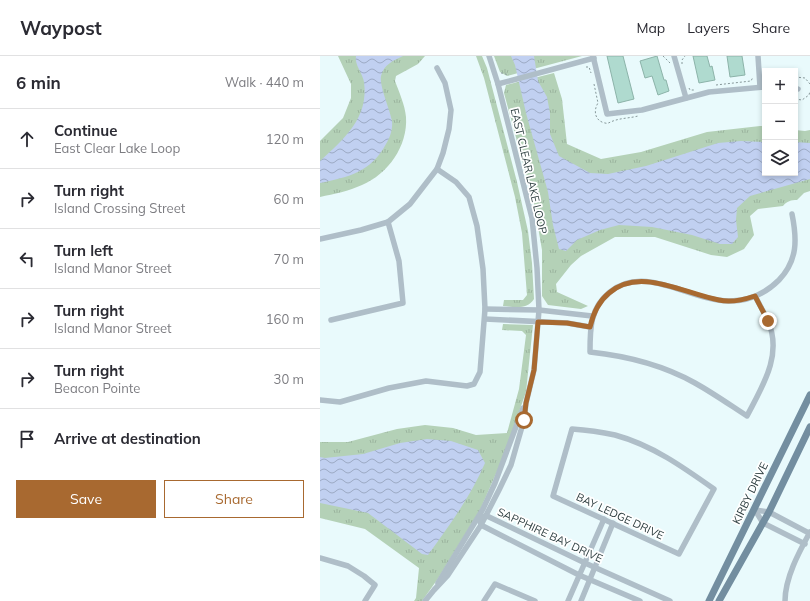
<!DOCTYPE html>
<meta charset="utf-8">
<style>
:root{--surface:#fff;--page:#f2f2f3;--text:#2b2b33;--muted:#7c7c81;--line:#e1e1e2;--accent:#a86930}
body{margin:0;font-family:Mulish,sans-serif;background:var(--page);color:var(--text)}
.controls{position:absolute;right:12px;top:12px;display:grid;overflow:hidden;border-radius:0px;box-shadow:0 2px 6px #0003}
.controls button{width:36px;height:36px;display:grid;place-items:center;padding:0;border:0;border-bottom:1px solid var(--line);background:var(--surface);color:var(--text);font:20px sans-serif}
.stop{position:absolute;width:12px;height:12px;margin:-9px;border:3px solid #a86930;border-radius:50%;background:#fff}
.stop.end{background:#a86930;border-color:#fff;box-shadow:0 1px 4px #0008}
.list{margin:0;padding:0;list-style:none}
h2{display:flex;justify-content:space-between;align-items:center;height:52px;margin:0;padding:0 16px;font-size:17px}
h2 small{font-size:13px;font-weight:400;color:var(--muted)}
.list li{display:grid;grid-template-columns:26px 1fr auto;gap:12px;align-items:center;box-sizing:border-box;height:60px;padding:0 16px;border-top:1px solid var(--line)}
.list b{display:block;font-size:15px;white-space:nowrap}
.list p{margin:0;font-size:13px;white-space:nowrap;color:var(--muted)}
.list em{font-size:13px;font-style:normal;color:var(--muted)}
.actions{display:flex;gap:8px;padding:12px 16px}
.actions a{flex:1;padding:9px 0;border:1px solid var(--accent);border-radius:0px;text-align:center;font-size:14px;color:var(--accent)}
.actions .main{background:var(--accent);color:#fff}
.icon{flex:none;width:22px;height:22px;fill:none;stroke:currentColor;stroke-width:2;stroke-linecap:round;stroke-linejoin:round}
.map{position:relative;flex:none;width:490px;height:545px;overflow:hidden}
header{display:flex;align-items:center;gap:24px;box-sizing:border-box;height:56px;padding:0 20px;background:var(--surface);border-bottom:1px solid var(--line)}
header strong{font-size:19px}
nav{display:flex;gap:22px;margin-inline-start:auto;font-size:14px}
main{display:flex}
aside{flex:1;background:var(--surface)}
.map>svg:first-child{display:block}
.grass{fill:url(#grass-tufts)}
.water{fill:url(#water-waves)}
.building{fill:#afdacf;stroke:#8cb3a9}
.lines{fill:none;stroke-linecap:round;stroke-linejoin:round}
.path{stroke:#87989a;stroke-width:1;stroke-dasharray:2 2;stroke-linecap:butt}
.minor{stroke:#afbec8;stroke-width:5.5}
.major{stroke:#738ea0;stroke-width:7}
.route{stroke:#a86930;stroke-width:5}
.labels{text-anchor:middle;stroke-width:3.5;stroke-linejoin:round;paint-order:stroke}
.street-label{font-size:11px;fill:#2c3d3f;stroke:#fff}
</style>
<header>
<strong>Waypost</strong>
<nav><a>Map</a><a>Layers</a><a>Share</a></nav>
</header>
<main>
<aside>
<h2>6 min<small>Walk · 440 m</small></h2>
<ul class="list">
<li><svg class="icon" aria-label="ahead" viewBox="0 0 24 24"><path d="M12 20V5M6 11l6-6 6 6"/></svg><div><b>Continue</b><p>East Clear Lake Loop</p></div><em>120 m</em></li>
<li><svg class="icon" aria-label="right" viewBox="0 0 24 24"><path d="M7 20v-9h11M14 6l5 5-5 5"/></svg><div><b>Turn right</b><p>Island Crossing Street</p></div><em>60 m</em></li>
<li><svg class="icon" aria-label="left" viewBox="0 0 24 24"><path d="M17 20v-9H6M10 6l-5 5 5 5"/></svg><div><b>Turn left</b><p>Island Manor Street</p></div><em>70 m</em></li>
<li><svg class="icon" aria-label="right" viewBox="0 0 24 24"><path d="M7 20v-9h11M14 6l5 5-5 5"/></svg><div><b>Turn right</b><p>Island Manor Street</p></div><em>160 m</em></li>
<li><svg class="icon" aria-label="right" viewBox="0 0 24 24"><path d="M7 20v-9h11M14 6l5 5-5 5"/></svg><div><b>Turn right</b><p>Beacon Pointe</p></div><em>30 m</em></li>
<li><svg class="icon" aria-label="arrive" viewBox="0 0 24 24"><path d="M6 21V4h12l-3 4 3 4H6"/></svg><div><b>Arrive at destination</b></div></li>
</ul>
<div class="actions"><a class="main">Save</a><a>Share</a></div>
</aside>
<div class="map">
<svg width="490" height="545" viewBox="0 0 490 545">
<defs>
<pattern id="grass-tufts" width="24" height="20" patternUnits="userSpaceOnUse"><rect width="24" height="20" fill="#b4d1b7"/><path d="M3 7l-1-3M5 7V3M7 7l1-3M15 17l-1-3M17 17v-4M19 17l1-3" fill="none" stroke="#9bb49e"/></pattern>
<pattern id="water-waves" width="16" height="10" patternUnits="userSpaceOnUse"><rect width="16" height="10" fill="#c1d0f1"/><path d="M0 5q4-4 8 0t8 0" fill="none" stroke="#9daac5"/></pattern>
</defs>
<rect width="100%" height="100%" fill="#e9fafc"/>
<g class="grass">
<path d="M18,0H105L98,8L76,20L75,25C79,36 85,49 86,61C88,90 68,118 42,129C29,135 14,138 0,141V85L23,62L31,42V28Z"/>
<path d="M156,0H162L167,12L197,126L208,175L212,207L214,243C207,254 195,251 183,250L184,244H203L207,239L202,177L195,141L164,22Z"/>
<polygon points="174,0 262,0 187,20 180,16"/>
<path d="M234,17L242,43L247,88L281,103L321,96L387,76L440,70H445V117H475V74L485,75L490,74V135L484,137L477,144C471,144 467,145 463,150L438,153L430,160L434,179L424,193L407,201L391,199L335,181H295L261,200L251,209L236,228L237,236L268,250L261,253L228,249L222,240V194L214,148L184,37L186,29Z"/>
<polygon points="183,268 213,269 206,336 182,404 160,454 117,524 102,545 94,545 96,542 99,512 45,473 0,462 0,386 28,386 77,373 105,369 133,372 156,379 187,377 199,333 206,279 202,275 182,274"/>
</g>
<g class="water">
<path d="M36,0H83C73,5 64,8 61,20C59,29 70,54 72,65C73,72 70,82 66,88C51,116 29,121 0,127V105C24,83 49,62 44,26C43,18 34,8 36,0Z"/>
<polygon points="191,0 214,0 218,25 227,41 230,57 230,78 239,100 270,117 288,118 326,110 398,87 421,85 445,86 445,117 475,117 475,86 490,87 490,123 430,140 417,152 416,164 418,181 412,188 400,188 372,179 332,171 299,169 280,174 257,184 246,195 239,193 233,169 228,136 206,57 195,9"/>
<path d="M107,383L131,385L158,394L165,407C151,440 129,470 108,499L102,498L48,457L0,447V401L5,402L43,398L80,387Z"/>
</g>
<g class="building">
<polygon points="287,0 303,0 314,43 298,47"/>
<polygon points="337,0 344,24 346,24 349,35 338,39 332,20 325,22 320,5"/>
<polygon points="373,0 387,0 390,11 392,10 395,24 379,27"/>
<polygon points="407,0 422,0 425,19 410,21"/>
</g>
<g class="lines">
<g class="path">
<polyline points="343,0 350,7"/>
<polyline points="362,8 362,4 365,0"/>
<polyline points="266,11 269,11 271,17"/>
<polyline points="181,17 182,17 189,19"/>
<polyline points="475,21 485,22 490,28"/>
<path d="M274,28L278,47C273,55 275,65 285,67C288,68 290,66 293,65C301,62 311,62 318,60"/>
<polyline points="396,29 431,25 433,21"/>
<polyline points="369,32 370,34 375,34"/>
<polyline points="475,43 482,44 489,39 490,35"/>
</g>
<g class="minor">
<polyline points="273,0 287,58 322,54 389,36 445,31"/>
<polyline points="354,0 366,42"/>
<polyline points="438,0 440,31"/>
<polyline points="178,28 274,2"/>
<polyline points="475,32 478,33"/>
<polyline points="0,183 41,174 68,166 90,148 117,113 123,97 129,73 131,54 125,27 117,12"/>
<path d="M435,240C439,248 444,256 448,265C463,299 442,331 427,360C410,349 393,337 375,327C343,309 307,300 270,296C270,272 270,252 290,236C325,207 372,246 410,245C429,245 446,237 459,224C478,204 477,183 472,158"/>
<polyline points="165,253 219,254 272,260"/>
<polyline points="165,263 247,267 270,271"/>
<polyline points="11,264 83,247 79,205 68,166"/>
<polyline points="0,344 20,346 69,332 106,325 147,330 154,328 160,316 165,253 163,213 157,170 149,141 136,126 117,113"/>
<path d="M252,373C266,374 281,376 295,379C332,389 363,411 394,433L359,498L233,440Z"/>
<polyline points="435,454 443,467 485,488"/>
<polyline points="435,454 449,456 489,477"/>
<polyline points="0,502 28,510 44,520 55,529 45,545"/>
<polyline points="118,527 163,453 175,427 203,352"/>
<polyline points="105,545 114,534 128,519 161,469 179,434 191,409 197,388 204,364 206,347 214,314 219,254 217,212 212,162 178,28 169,0"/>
<polyline points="164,545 175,528 215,545"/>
<polyline points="248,545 284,463"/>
<polyline points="261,545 293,467"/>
<polyline points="320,545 259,519 161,469 159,461 167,460 265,507 350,545"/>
<path d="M465,545C465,522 479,496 490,476"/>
</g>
<g class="major">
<polyline points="389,545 490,339"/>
<polyline points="399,545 449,456 490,371"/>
</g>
</g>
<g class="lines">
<path class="route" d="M204,364L206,347L214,314L218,266L247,267L270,271C273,258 278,246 289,237C320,210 364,238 399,244C411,247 423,244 435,240L448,265"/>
</g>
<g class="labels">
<g class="street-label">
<text transform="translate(209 115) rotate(77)" y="4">EAST CLEAR LAKE LOOP</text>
<text transform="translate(430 437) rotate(-64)" y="4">KIRBY DRIVE</text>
<text transform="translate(300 460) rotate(25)" y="4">BAY LEDGE DRIVE</text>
<text transform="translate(230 479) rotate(25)" y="4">SAPPHIRE BAY DRIVE</text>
</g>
</g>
</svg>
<div class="controls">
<button>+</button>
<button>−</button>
<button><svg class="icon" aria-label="layers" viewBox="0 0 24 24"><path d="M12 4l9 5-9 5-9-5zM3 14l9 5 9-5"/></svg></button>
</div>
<div class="stop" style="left:204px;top:364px"></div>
<div class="stop end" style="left:448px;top:265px"></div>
</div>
</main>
